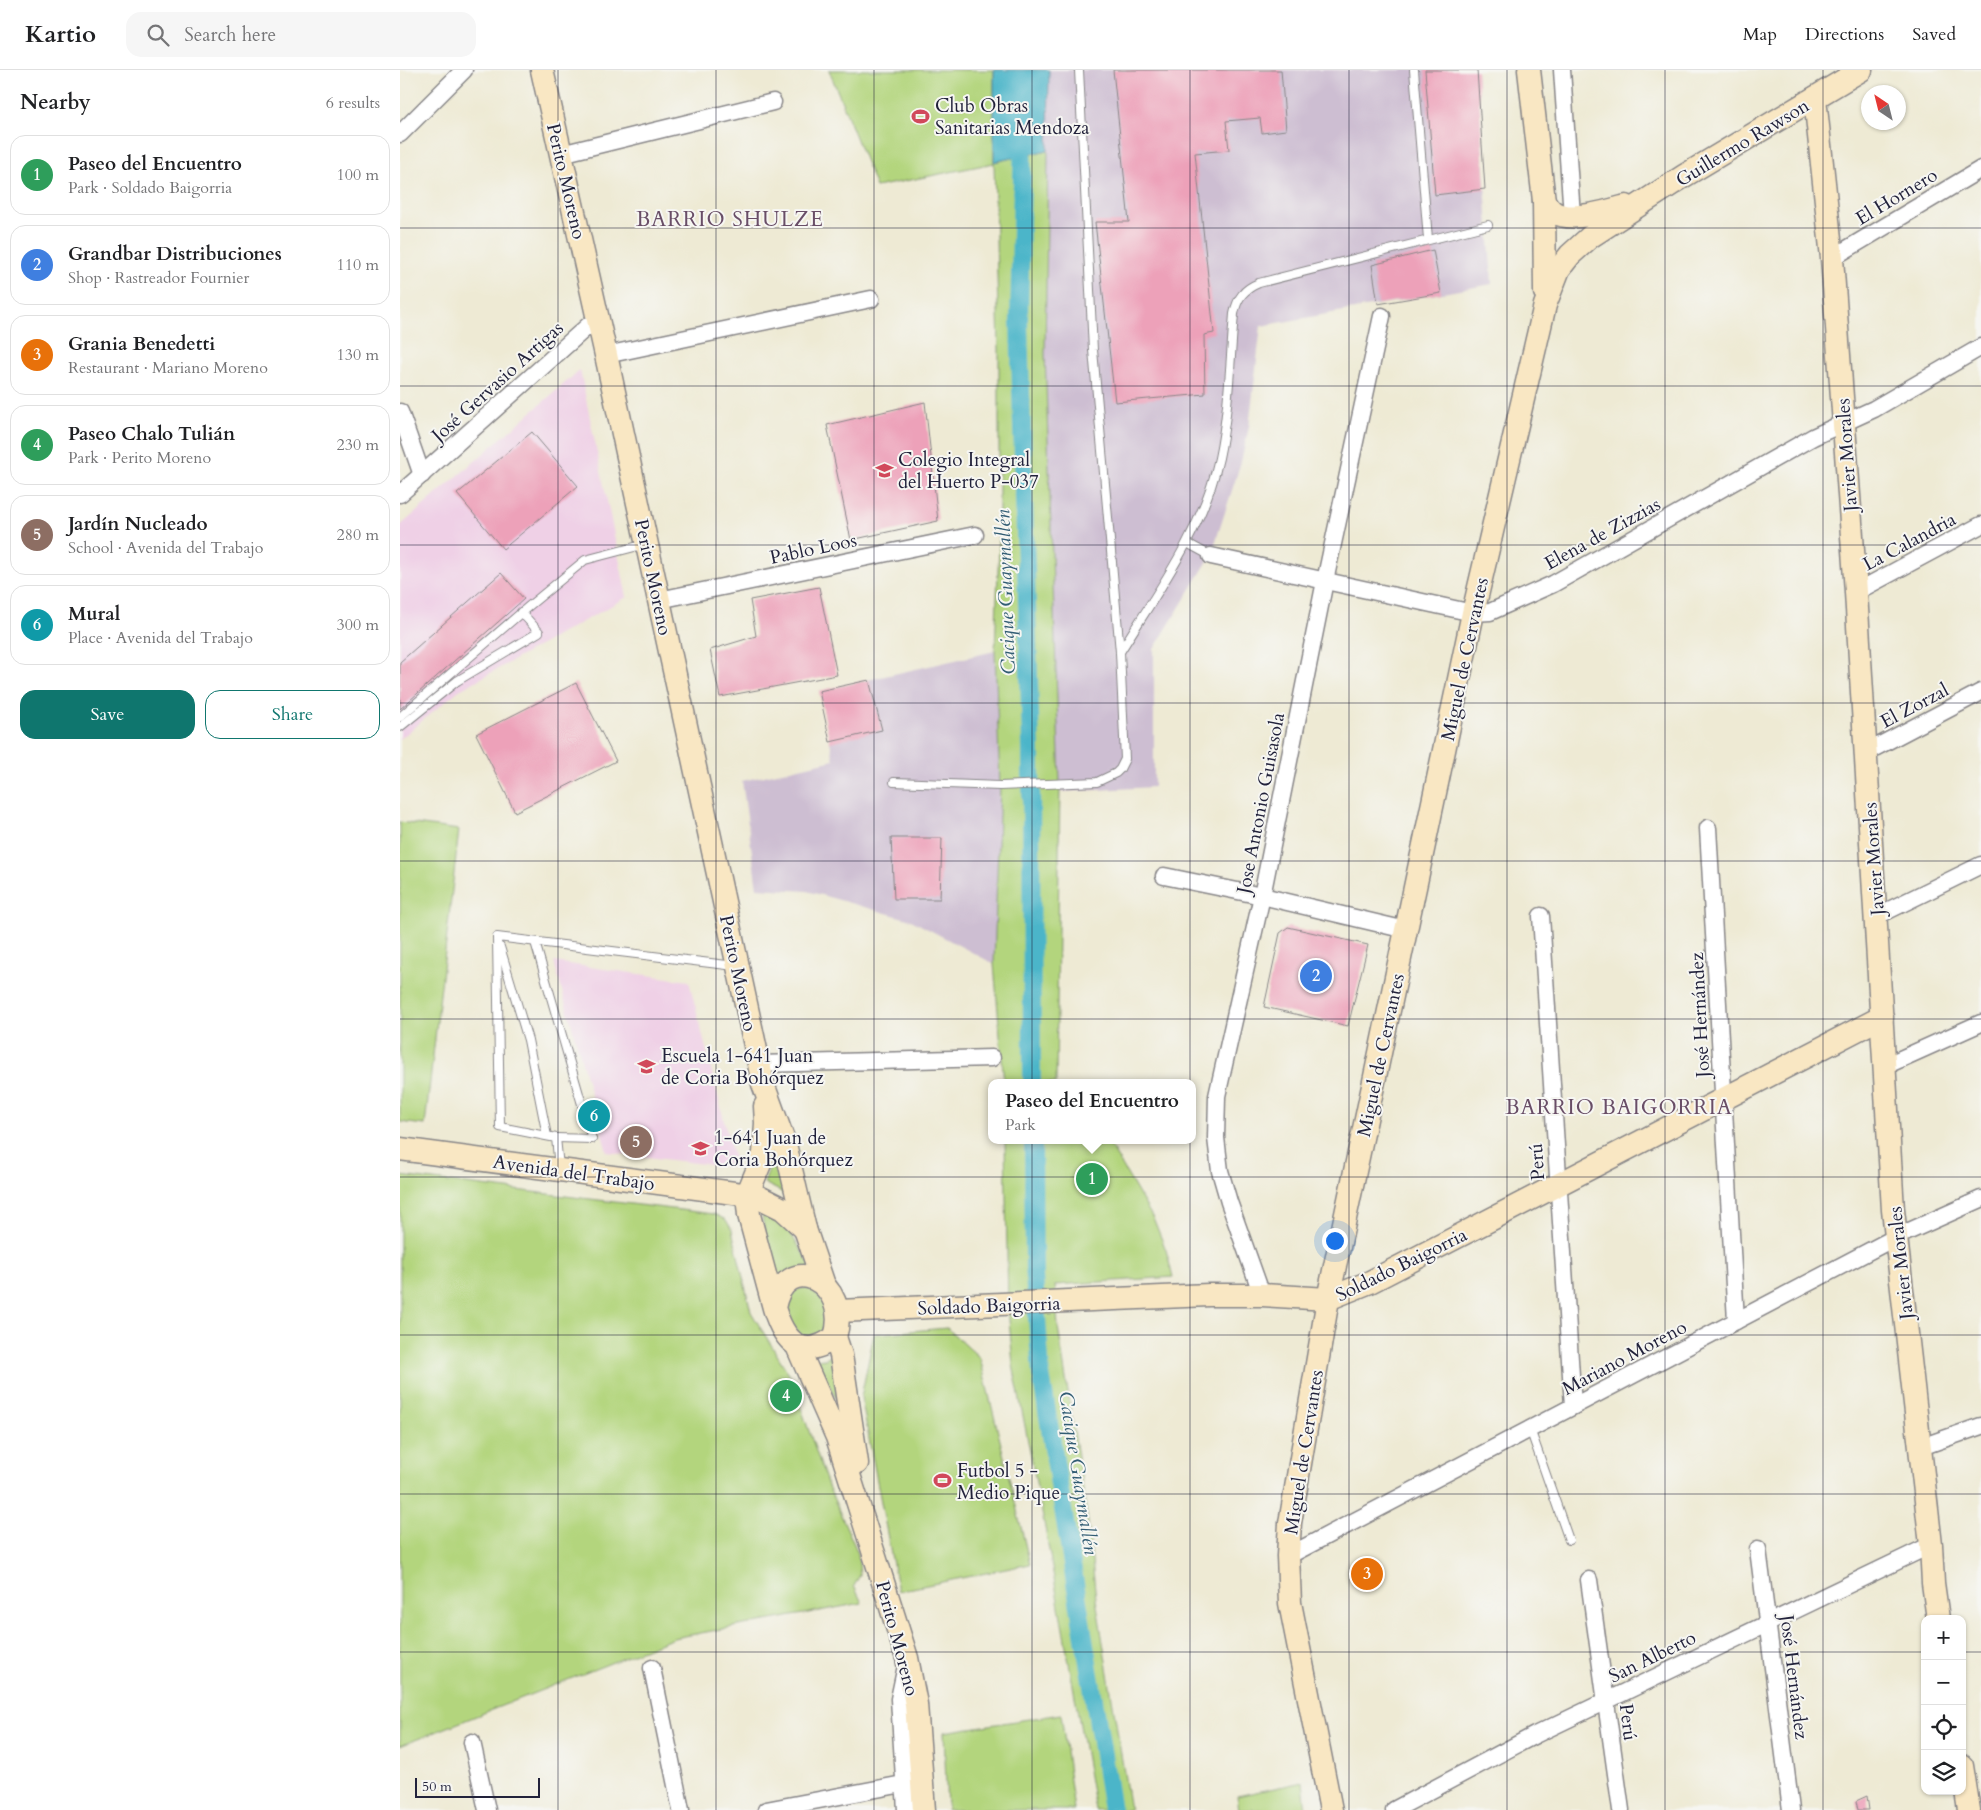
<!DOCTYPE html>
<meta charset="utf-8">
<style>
:root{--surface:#fff;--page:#f6f6f6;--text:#202124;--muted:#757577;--line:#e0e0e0;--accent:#0f766e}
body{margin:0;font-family:Cardo,serif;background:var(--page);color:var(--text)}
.controls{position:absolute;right:15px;bottom:15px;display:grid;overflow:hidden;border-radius:10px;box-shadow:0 1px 4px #0004}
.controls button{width:45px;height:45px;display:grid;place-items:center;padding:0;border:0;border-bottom:1px solid var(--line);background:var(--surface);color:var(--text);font:25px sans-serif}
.compass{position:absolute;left:1461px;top:15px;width:45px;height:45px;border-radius:50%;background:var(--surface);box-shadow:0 1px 4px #0004;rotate:325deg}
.scale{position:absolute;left:15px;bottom:12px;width:125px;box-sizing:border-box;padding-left:5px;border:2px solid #22223b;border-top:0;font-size:14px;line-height:18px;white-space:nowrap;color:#22223b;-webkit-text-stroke:4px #f6f6f2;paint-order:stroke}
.you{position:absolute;left:934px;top:1170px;width:18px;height:18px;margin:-12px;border:4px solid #fff;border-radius:50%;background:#1a73e8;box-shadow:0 0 0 8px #1a73e833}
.badge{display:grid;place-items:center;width:32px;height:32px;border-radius:50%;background:var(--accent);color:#fff;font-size:16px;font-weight:700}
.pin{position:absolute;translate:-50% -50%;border:2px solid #fff;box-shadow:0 1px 5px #0006}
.popup{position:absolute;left:588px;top:1009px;width:208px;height:65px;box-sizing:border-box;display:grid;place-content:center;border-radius:10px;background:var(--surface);filter:drop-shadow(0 1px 4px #0005);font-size:16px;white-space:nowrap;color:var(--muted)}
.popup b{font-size:19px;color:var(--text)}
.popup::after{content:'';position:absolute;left:50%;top:100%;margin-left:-10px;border:10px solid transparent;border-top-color:var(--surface)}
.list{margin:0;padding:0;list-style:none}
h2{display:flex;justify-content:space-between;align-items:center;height:65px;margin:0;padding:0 20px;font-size:21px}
h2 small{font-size:16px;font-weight:400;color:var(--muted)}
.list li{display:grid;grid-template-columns:32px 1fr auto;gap:15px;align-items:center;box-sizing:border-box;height:80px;margin:0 10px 10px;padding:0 10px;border:1px solid var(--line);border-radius:15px}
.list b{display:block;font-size:19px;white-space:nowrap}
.list p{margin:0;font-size:16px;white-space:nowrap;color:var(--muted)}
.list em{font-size:16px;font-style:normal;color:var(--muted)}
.actions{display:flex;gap:10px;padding:15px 20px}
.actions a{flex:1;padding:11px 0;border:1px solid var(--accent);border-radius:15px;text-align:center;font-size:18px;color:var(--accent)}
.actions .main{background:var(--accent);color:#fff}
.icon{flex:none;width:28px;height:28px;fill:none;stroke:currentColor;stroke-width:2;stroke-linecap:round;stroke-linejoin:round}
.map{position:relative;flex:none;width:1581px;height:1740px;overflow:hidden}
header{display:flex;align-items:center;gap:30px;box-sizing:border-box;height:70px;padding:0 25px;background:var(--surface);border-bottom:1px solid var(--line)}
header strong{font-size:24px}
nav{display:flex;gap:28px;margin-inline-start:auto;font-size:18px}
.search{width:350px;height:45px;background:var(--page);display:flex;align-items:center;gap:12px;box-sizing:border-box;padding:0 18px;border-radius:15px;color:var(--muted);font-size:19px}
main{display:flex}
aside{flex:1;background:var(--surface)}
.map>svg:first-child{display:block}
.built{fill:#efd0e6}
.industrial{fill:#cdbed2}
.green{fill:#b3d57d;stroke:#6a7c5c}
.water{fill:#4bb5c9;stroke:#366c82}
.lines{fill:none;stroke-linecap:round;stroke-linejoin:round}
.canal{stroke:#4bb5c9;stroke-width:18}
.building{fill:#eda1b9}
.lane-casing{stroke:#888688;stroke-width:10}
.street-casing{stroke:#888688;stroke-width:19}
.secondary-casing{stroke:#888688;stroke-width:25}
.lane{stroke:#fff;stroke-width:8}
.street{stroke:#fff;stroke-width:16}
.secondary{stroke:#f9e7c3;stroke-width:22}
.grid{fill:none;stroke:#22223b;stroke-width:1;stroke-opacity:0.55}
.labels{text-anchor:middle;stroke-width:4;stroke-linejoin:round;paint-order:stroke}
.poi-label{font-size:19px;fill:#22223b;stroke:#f6f6f2;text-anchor:start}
.street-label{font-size:19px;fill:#22223b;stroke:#f6f6f2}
.water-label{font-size:20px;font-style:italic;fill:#325d74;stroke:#f6f6f2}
.quarter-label{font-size:21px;letter-spacing:1px;fill:#694e67;stroke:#f6f6f2}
</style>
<header>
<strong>Kartio</strong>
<div class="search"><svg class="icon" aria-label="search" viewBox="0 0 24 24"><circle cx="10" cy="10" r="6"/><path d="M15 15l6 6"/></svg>Search here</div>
<nav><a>Map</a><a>Directions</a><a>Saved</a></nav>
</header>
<main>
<aside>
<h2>Nearby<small>6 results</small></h2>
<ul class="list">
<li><span class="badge" style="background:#2e9e5b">1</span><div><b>Paseo del Encuentro</b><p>Park · Soldado Baigorria</p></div><em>100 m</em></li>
<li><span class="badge" style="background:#3f7fe0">2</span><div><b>Grandbar Distribuciones</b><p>Shop · Rastreador Fournier</p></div><em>110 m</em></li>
<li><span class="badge" style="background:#e8710a">3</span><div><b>Grania Benedetti</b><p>Restaurant · Mariano Moreno</p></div><em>130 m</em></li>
<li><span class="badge" style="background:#2e9e5b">4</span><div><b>Paseo Chalo Tulián</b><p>Park · Perito Moreno</p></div><em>230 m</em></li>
<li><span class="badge" style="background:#8d6e63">5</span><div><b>Jardín Nucleado</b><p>School · Avenida del Trabajo</p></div><em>280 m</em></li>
<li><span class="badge" style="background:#0f9aa8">6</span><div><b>Mural</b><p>Place · Avenida del Trabajo</p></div><em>300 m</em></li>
</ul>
<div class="actions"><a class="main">Save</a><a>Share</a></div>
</aside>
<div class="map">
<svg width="1581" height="1740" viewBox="0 0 1581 1740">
<rect width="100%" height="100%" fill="#f6f6f2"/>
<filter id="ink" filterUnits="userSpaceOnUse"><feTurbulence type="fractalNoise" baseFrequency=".02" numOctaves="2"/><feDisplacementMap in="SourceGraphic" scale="10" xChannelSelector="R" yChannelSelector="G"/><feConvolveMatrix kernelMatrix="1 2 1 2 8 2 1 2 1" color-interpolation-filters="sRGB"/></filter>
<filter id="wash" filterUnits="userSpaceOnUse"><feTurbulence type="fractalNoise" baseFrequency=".0096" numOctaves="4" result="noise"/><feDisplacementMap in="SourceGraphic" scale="20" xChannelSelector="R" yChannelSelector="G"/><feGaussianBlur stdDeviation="1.12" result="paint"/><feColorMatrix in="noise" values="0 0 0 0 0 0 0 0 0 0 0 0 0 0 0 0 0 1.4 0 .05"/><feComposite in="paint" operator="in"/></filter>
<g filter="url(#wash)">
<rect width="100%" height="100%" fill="#eeead4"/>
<g class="built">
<polygon points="180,300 227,527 58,621 0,669 0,456"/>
<polygon points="154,892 289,911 336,1098 207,1082"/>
</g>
<polygon class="industrial" points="649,0 1077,0 1092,214 861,256 849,357 841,392 811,486 754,579 754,717 600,725 594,894 511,850 407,821 357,818 342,711 434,690 419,621 595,581 599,705 645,284"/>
<g class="green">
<polygon points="429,0 594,0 594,92 648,80 645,284 660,714 656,1013 604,1013 594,894 600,716 595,581 599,474 599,279 594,93 476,117"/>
<polygon points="0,752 59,760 25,1055 0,1052"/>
<polygon points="605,1070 707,1070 754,1150 766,1180 773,1207 655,1215 658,1257 688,1452 696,1529 730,1740 695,1740 646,1463 613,1295 608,1238"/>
<polygon points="378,1076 386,1127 380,1121 364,1113"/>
<polygon points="0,1106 314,1144 326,1150 332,1160 351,1242 390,1306 428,1416 458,1483 460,1505 454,1516 462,1533 274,1568 0,1676"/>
<polygon points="360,1134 381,1148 412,1198 373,1210"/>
<path d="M405,1218C424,1224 427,1239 428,1257C420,1265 412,1268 400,1265L385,1244L387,1226L398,1219Z"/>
<polygon points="547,1258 580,1288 630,1494 498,1521 461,1327 474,1264"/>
<polygon points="435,1284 437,1330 416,1290 425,1289"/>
<polygon points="661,1644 674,1740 547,1740 544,1662"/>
<polygon points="903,1712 906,1740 839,1740 837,1726"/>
</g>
<polygon class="water" points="594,0 649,0 648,80 594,92"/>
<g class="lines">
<g class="canal">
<polyline points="623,63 619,250 631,677 632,1013"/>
<polyline points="633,1070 634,1205 641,1304 712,1740"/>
</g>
</g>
<g id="blocks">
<g class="building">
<polygon points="713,0 881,0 886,60 862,63 860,48 826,51 829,80 795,83 814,263 804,265 805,324 715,332 695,152 729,152"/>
<polygon points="1025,0 1077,0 1085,119 1035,125"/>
<polygon points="1033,180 1041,223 978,234 972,195"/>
<polygon points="525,332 538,451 451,470 427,355"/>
<polygon points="132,362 178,416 103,479 57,424"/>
<polygon points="101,503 124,529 0,639 0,592"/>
<polygon points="419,517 437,605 320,627 310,580 356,566 350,530"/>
<polygon points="469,610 482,660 430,672 419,621"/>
<polygon points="176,613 216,691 115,742 76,664"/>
<polygon points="491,768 542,768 540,829 494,829"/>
<polygon points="888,857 968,875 948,956 864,937 880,863"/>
<polygon points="1467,1726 1469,1740 1458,1740 1456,1731"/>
</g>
</g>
</g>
<g filter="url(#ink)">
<use href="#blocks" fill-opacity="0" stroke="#888688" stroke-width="1"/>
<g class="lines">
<defs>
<g id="lane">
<polyline points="1014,0 1028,169"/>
<polyline points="787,473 811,486"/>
<path d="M720,582C758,521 803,460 819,388C829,341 830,292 834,244C837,228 844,219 859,213L1088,155"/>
<polyline points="0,647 129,536 185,490 246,474"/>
<polyline points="0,657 57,611 139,562 121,542"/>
<polyline points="494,712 600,716 697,712 716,703 720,699 725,689 720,582 693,280 679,0"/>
<polyline points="135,872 192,1069 156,1068"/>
<polyline points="100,877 128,970 147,1066"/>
<polyline points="159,1097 156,1068 100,1057 97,867 335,896"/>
<polyline points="1130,1359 1169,1470"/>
</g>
<g id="street">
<polyline points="1162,0 1172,146"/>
<polyline points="0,64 64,0"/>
<polyline points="161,84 373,32"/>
<polyline points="1432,188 1581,99"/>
<polyline points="206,285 471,229"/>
<polyline points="0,342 22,405"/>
<polyline points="0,424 198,247"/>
<polyline points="811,486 1073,543 1090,542 1153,514 1413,367 1474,339 1581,277"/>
<polyline points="1456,522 1581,455"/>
<polyline points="259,530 575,465"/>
<polyline points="1465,683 1581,622"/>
<polyline points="1308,758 1336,1251"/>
<polyline points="764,806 862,826 1006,860"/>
<polyline points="1141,846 1173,1336"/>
<polyline points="1477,846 1581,795"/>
<polyline points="359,994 592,988"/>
<polyline points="1485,996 1581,953"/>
<polyline points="862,1225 829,1132 820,1101 816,1068 817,1026 862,826 925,511 982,246"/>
<polyline points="1521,1377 1581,1356"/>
<polyline points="1358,1479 1391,1740"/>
<polyline points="888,1486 1496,1167 1581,1129"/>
<polyline points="1189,1510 1221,1740"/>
<polyline points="506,1596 499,1629 506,1740"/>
<polyline points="252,1598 281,1740"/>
<polyline points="72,1672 87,1740"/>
<polyline points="366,1740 503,1714"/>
<polyline points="994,1740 1135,1665 1531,1475"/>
</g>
<g id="secondary">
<polyline points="142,0 206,285 359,994 363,1014 385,1074 405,1159 424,1215"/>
<polyline points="1129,0 1144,131 1145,222"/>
<polyline points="1415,28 1432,188 1456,522 1493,1140 1531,1475 1533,1513 1538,1549"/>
<path d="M1144,131C1147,136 1150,140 1155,143C1173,152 1208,141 1226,136"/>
<path d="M365,1036L366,1053L364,1084L347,1125L349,1145L374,1238C384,1271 402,1292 435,1267C452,1212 385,1178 374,1238"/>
<polyline points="0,1079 357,1126 383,1139 405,1159"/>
<polyline points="438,1241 809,1225 862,1225 928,1229 970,1212 1482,947"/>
<polyline points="435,1267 441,1285 457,1393"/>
<polyline points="397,1276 437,1367 507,1588 516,1634 524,1740"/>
<polyline points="1562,1696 1569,1740"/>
<polyline points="931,1740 890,1533 888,1486 890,1453 928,1229 1073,543 1145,235 1159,199 1170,185 1190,167 1284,106 1461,0"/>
</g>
</defs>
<use href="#lane" class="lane-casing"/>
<use href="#street" class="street-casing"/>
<use href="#secondary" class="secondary-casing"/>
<use href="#lane" class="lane"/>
<use href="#street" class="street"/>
<use href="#secondary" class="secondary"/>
</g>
</g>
<path class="grid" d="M158,0V1740M316,0V1740M474,0V1740M632,0V1740M790,0V1740M949,0V1740M1107,0V1740M1265,0V1740M1423,0V1740M0,158H1581M0,316H1581M0,475H1581M0,633H1581M0,791H1581M0,949H1581M0,1107H1581M0,1265H1581M0,1424H1581M0,1582H1525M1562,1582H1581"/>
<defs>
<symbol id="stadium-bare" viewBox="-9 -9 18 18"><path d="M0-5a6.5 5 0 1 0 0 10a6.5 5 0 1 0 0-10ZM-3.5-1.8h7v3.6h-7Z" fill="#d1495b" stroke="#f6f6f2" stroke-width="2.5" paint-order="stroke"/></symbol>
<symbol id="school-bare" viewBox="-9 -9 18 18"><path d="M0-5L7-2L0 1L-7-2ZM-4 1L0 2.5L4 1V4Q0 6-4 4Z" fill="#d1495b" stroke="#f6f6f2" stroke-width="2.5" paint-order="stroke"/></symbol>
</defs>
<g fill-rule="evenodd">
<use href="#stadium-bare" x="508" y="34" width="25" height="25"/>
<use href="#school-bare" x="472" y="388" width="25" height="25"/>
<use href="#school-bare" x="234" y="984" width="25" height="25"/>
<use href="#school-bare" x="288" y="1066" width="25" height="25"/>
<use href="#stadium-bare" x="530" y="1398" width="25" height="25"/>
</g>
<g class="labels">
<g class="poi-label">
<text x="535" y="42">Club Obras<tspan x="535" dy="22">Sanitarias Mendoza</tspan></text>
<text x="498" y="396">Colegio Integral<tspan x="498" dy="22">del Huerto P-037</tspan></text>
<text x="261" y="992">Escuela 1-641 Juan<tspan x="261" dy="22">de Coria Bohórquez</tspan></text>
<text x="314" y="1074">1-641 Juan de<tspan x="314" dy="22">Coria Bohórquez</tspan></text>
<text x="557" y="1407">Futbol 5 -<tspan x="557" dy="22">Medio Pique</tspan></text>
</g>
<g class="street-label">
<text transform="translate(1342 72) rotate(-31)" y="7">Guillermo Rawson</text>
<text transform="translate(167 111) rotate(77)" y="7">Perito Moreno</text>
<text transform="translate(1496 126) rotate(-31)" y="7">El Hornero</text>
<text transform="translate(97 311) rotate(-42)" y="7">José Gervasio Artigas</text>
<text transform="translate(1446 385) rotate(-94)" y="7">Javier Morales</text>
<text transform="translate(1202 463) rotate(-29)" y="7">Elena de Zizzias</text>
<text transform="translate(1509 471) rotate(-28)" y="7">La Calandria</text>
<text transform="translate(413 478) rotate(-12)" y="7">Pablo Loos</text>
<text transform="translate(254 507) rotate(78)" y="7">Perito Moreno</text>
<text transform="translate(1064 589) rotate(-78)" y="7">Miguel de Cervantes</text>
<text transform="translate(1514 635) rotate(-28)" y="7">El Zorzal</text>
<text transform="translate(860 733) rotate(-79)" y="7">Jose Antonio Guisasola</text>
<text transform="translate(1473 789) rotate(-94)" y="7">Javier Morales</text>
<text transform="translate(339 903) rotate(78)" y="7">Perito Moreno</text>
<text transform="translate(1299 945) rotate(-93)" y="7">José Hernández</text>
<text transform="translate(980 985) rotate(-78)" y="7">Miguel de Cervantes</text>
<text transform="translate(1136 1092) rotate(-94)" y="7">Perú</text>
<text transform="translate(174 1102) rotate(8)" y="7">Avenida del Trabajo</text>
<text transform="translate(1500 1193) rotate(-96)" y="7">Javier Morales</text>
<text transform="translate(1001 1194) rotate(-26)" y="7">Soldado Baigorria</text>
<text transform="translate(589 1235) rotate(-2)" y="7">Soldado Baigorria</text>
<text transform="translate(1224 1287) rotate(-28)" y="7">Mariano Moreno</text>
<text transform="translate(903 1382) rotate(-81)" y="7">Miguel de Cervantes</text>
<text transform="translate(498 1568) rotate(75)" y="7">Perito Moreno</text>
<text transform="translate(1252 1586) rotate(-26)" y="7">San Alberto</text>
<text transform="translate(1395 1607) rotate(83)" y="7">José Hernández</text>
<text transform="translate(1229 1652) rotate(83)" y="7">Perú</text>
</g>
<g class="water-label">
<text transform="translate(605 522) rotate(-92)" y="7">Cacique Guaymallén</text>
<text transform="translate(679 1403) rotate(81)" y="7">Cacique Guaymallén</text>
</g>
<g class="quarter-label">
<text x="330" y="156">BARRIO SHULZE</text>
<text x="1219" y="1044">BARRIO BAIGORRIA</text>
</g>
</g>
</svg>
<div class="controls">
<button>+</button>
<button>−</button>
<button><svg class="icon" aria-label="locate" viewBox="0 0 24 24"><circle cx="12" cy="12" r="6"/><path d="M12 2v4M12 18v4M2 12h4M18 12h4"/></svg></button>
<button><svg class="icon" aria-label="layers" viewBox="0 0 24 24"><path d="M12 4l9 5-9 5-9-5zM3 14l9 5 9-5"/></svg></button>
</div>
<svg class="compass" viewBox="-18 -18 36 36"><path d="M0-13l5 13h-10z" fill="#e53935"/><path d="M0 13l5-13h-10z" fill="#757577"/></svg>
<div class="scale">50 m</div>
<div class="you"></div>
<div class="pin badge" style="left:692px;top:1109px;background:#2e9e5b">1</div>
<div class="popup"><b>Paseo del Encuentro</b>Park</div>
<div class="pin badge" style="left:916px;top:906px;background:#3f7fe0">2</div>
<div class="pin badge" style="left:967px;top:1504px;background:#e8710a">3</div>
<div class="pin badge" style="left:386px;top:1326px;background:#2e9e5b">4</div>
<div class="pin badge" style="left:236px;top:1072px;background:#8d6e63">5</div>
<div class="pin badge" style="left:194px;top:1046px;background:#0f9aa8">6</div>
</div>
</main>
